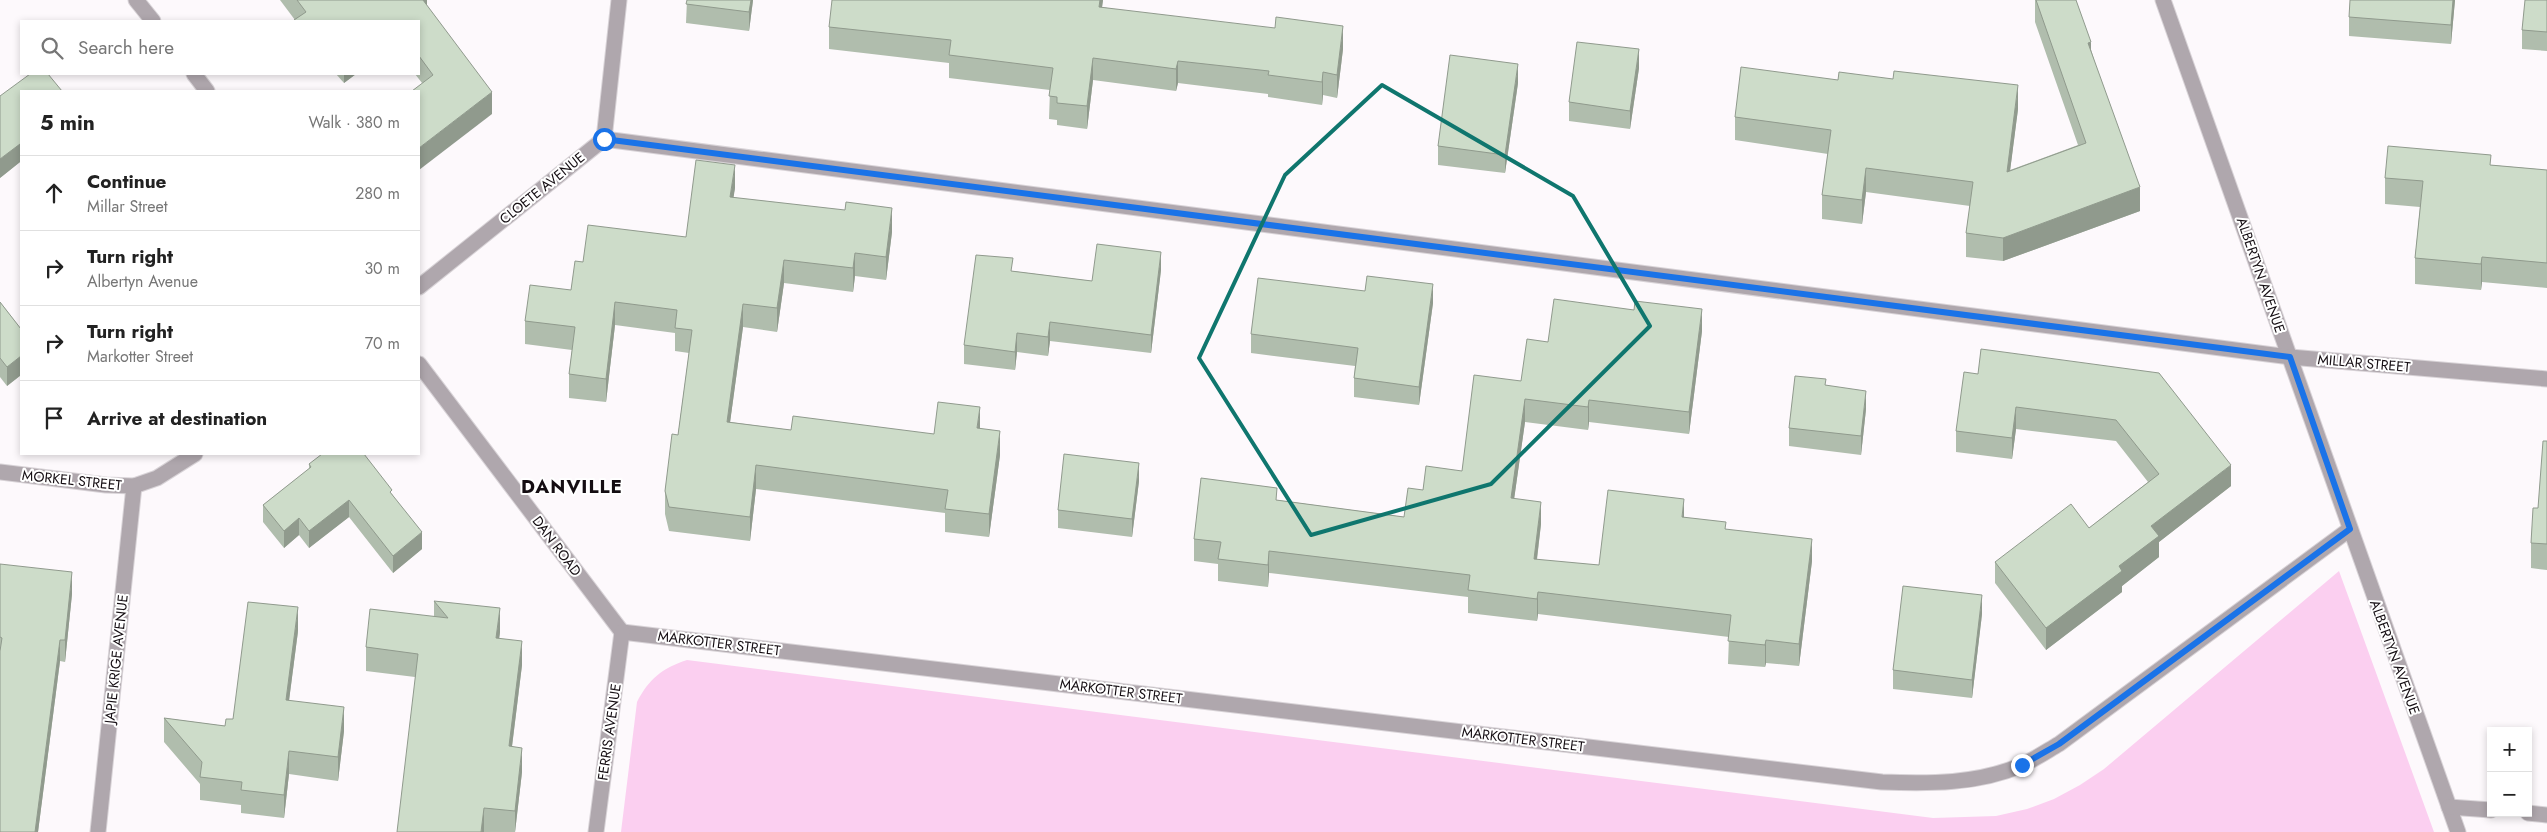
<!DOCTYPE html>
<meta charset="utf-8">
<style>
:root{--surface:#fff;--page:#f2f2f2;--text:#222;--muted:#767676;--line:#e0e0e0}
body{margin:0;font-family:Jost,sans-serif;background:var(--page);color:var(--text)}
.controls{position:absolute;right:15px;bottom:15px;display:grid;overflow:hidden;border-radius:0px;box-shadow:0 2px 8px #0003}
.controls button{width:45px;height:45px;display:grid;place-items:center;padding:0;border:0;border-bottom:1px solid var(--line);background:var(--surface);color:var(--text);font:25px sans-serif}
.stop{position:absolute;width:15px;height:15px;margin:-11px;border:4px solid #1a73e8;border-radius:50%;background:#fff}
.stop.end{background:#1a73e8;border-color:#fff;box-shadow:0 1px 5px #0008}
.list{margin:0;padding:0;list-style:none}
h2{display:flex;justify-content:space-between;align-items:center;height:65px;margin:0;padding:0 20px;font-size:21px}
h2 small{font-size:16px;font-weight:400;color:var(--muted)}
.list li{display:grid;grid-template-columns:32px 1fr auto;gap:15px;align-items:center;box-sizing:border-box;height:75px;padding:0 20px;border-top:1px solid var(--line)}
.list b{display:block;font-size:19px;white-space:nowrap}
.list p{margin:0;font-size:16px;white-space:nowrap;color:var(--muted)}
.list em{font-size:16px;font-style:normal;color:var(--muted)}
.icon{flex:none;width:28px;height:28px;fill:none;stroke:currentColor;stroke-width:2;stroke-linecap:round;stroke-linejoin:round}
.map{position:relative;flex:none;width:2547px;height:832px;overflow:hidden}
.search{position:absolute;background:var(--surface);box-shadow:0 2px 8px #0003;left:20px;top:20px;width:400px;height:55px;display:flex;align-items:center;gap:12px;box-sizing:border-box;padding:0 18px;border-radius:0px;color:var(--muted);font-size:19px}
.panel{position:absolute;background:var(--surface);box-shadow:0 2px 8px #0003;left:20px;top:90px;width:400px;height:365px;border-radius:0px}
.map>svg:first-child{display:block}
.green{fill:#fbcff0}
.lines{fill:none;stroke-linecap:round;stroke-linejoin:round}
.street-casing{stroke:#d8d3d7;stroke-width:17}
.street{stroke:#afa7ad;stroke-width:15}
.wall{fill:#b0bdad}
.shaded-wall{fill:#909a8d}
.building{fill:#cddcc9;stroke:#909a8d}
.route{stroke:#1a73e8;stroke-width:6}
.marked{fill:none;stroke:#0f766e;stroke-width:4;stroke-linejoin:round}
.labels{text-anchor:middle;stroke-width:4;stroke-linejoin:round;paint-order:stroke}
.street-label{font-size:14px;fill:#140d12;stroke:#fff}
.district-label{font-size:19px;font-weight:bold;letter-spacing:1px;fill:#140d12;stroke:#fff}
</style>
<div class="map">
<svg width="2547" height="832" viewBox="0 0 2547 832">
<rect width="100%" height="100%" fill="#fdf9fc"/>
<path class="green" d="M2339,571L2434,832H621L637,702C649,679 662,668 687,660L1933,818L1996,816L2027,809L2054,799L2080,785L2104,769Z"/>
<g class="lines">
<defs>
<g id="street">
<polyline points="136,0 153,21"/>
<polyline points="2163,0 2458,832"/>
<polyline points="194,74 207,91"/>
<polyline points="604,139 2290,357 2547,379"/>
<polyline points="419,287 604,139 619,0"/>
<polyline points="419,364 622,632"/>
<polyline points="0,472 106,485 134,486 157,478 195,454"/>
<path d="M622,632L1882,782C1929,784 1978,784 2022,765C2035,759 2047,751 2059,744L2350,529"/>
<polyline points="2449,807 2491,810"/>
<polyline points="2528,813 2547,815"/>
<polyline points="98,832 134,486"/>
<polyline points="596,832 622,632"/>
</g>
</defs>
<use href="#street" class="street-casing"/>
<use href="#street" class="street"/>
</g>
<g class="wall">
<polygon points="280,0 427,0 427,7 492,114 422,83 415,74 419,74 419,21 294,21 295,20"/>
<polygon points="687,0 753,0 749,31 686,23"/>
<polygon points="1103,0 1102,7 1343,49 1337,98 1323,95 1322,105 1268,97 1268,94 1178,83 1176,91 1093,80 1087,129 1057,125 1057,120 1049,119 1050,90 949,78 949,63 829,49 829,27"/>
<polygon points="2035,0 2076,0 2140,211 2003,261 1966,257 1966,233 1970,206 1866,192 1862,224 1822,219 1822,195 1828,154 1735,140 1735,117 2018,109 2010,170 2078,145 2035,22"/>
<polygon points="2455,0 2451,44 2349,36 2349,17"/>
<polygon points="2547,0 2547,51 2522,49 2522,30"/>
<polygon points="1639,68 1630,129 1569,121 1569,102"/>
<polygon points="336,74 356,74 344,83"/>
<polygon points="1518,83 1505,173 1438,165 1438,146"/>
<polygon points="21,91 21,164 20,162 0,178"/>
<polygon points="2491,165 2547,170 2547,288 2482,282 2481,290 2415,284 2415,258 2420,207 2385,204 2385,178"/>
<polygon points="735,188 733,197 892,232 886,280 855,276 853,292 784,283 777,332 743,327 730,422 791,430 934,434 980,429 1000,455 989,537 945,532 945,513 756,489 750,541 669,531 665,514 665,491 678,435 689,353 675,351 675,333 615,325 606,402 569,398 569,374 572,350 525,344 525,321 571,290 583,262 686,237"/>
<polygon points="1161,270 1151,353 1050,341 1048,356 1017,352 1015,370 964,364 964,345 1013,271 1092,281"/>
<polygon points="0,302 21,329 21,375 7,386 0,377"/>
<polygon points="1433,303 1419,405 1354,397 1354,378 1355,366 1251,353 1251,334"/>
<polygon points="1702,331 1689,434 1589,422 1588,430 1525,422 1514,499 1541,524 1537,560 1599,565 1684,517 1726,529 1812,561 1799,666 1766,663 1765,667 1728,664 1729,637 1538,614 1537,621 1468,613 1468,597 1269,573 1268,587 1218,581 1218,564 1194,561 1194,539 1277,500 1404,517 1423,490 1462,471 1521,381 1548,342"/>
<polygon points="2159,373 2231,486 2159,542 2159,557 2122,586 2122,592 2046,650 1995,583 1995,562 2089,528 2148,482 2116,441 2016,429 2012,459 1956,452 1956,431 1978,374"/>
<polygon points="1826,385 1866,409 1861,455 1789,446 1789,428"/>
<polygon points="2547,441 2547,570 2531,568 2531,543 2538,508"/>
<polygon points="309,464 392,494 422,549 393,573 349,517 309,548 299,535 284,548 263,522 263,505 309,469"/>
<polygon points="1139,481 1132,537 1058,528 1058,510"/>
<polygon points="0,564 72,594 65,662 60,661 38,832 0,832"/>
<polygon points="434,601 500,632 499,639 522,665 512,747 522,772 515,832 484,832 415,677 366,671 366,647 434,616"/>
<polygon points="1982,614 1972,698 1893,689 1893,670"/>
<polygon points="298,631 289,700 344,731 338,781 289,774 284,818 241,813 241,805 200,800 200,784 164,742 164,718 225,726 233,719"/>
</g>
<g class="shaded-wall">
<polygon points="422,0 427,0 427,19"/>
<polygon points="751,0 753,0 749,31 749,12"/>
<polygon points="1100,0 1103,0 1099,29 1099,7"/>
<polygon points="2453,0 2455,0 2451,44 2451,25"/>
<polygon points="1343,26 1343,49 1337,98 1337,75"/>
<polygon points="2091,42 2091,66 2088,43"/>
<polygon points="1639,49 1639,68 1630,129 1630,111"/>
<polygon points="1093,58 1093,80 1087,129 1087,106"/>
<polygon points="1178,61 1178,83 1176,91 1176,69"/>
<polygon points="1518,64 1518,83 1505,173 1505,155"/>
<polygon points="1323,72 1323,95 1322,105 1322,82"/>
<polygon points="344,74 356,74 344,83"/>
<polygon points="2018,85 2018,109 2007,195 2007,172"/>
<polygon points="492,92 492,114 419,170 419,148"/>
<polygon points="20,144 20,162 0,178 0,159"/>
<polygon points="735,165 735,188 730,221 730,197"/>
<polygon points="1866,168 1866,192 1862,224 1862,200"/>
<polygon points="2140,187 2140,211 2003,261 2003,238"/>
<polygon points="892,208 892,232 886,280 886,257"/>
<polygon points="1161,252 1161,270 1151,353 1151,335"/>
<polygon points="855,253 855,276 853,292 853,268"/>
<polygon points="2482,257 2482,282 2481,290 2481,264"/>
<polygon points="784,260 784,283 777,332 777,308"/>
<polygon points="1433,284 1433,303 1419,405 1419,387"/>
<polygon points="615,302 615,325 606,402 606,379"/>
<polygon points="743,304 743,327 727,445 727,422"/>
<polygon points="1702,309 1702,331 1689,434 1689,412"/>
<polygon points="1050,322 1050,341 1048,356 1048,337"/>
<polygon points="1017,333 1017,352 1015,370 1015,352"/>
<polygon points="21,356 21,375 7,386 7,367"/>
<polygon points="1866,391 1866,409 1861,455 1861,436"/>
<polygon points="1525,399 1525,422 1511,521 1511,498"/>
<polygon points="1589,400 1589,422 1588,430 1588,407"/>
<polygon points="980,407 980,431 977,428"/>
<polygon points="2016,407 2016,429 2012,459 2012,438"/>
<polygon points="1000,431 1000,455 989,537 989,514"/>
<polygon points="1139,463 1139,481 1132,537 1132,519"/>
<polygon points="756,465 756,489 750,541 750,517"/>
<polygon points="2231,465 2231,486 2159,542 2159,557 2122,586 2122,592 2046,650 2046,628 2151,526"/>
<polygon points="1684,499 1684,521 1682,517"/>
<polygon points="349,500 349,517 309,548 309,531"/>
<polygon points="1541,502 1541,524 1534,582 1534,559"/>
<polygon points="299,518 299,535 284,548 284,531"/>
<polygon points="422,532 422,549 393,573 393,556"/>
<polygon points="1812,539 1812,561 1799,666 1799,644"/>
<polygon points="1269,551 1269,573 1268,587 1268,565"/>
<polygon points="72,572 72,594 65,662 65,640"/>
<polygon points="1538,592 1538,614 1537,621 1537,599"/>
<polygon points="1982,595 1982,614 1972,698 1972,680"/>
<polygon points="298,607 298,631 286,724 286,700"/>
<polygon points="500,608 500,632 496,662 496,638"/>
<polygon points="60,640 60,661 38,832 35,832"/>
<polygon points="1766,640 1766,663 1765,667 1765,645"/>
<polygon points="522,641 522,665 509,770 509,746"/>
<polygon points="344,707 344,731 338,781 338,757"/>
<polygon points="522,748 522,772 515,832 515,811"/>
<polygon points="289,751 289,774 284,818 284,795"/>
<polygon points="484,808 484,832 481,832"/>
</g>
<g class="building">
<polygon points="297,0 423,0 492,92 419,148 419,91 412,91 433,75 419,56 419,21 295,21 294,20 306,12"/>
<polygon points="687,0 751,0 749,12 686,4"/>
<polygon points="832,0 1100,0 1099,7 1275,28 1276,17 1343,26 1337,75 1323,72 1322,82 1268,75 1269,71 1178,61 1176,69 1093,58 1087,106 1057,103 1057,97 1049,96 1053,68 949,55 951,40 829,27"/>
<polygon points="2036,0 2076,0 2091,42 2088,43 2140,187 2003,238 1966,233 1973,182 1866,168 1862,200 1822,195 1831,130 1735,117 1741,67 1838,80 1839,72 1893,79 1894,71 2018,85 2007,172 2086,143"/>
<polygon points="2350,0 2453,0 2451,25 2349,17"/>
<polygon points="2525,0 2547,0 2547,32 2522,30"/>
<polygon points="1577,42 1639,49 1630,111 1569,102"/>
<polygon points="1450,55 1518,64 1505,155 1438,146"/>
<polygon points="30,74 48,74 62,91 21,91 21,145 20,144 0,159 0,96"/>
<polygon points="2388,146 2491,155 2490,165 2547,170 2547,263 2482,257 2481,264 2415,258 2423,181 2385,178"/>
<polygon points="696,160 735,165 730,197 845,210 846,202 892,208 886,257 855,253 853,268 784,260 777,308 743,304 727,422 791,430 793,416 934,434 938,402 980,407 977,428 1000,431 989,514 945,509 948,490 756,465 750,517 669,507 665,491 672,434 678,435 692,330 675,328 677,310 615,302 606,379 569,374 575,327 525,321 530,285 571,290 575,261 583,262 588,225 686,237"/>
<polygon points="1097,244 1161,252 1151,335 1050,322 1048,337 1017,333 1015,352 964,345 976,255 1013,258 1011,271 1092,281"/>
<polygon points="1367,276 1433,284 1419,387 1354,378 1358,348 1251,334 1258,278 1365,291"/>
<polygon points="1554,299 1634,310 1635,301 1702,309 1689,412 1589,400 1588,407 1525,399 1511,498 1541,502 1534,559 1599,565 1608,490 1684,499 1682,517 1726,522 1725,529 1812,539 1799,644 1766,640 1765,645 1728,641 1731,615 1538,592 1537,599 1468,590 1470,575 1269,551 1268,565 1218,559 1221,542 1194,539 1201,478 1277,488 1276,500 1404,517 1408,488 1423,490 1426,466 1462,471 1474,375 1521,381 1527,339 1548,342"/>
<polygon points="0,302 21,329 21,356 7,367 0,358"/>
<polygon points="1981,349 2159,373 2231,465 2151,526 2159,536 2119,566 2122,571 2046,628 1995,562 2071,504 2089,528 2159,474 2116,420 2016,407 2012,438 1956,431 1964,372 1978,374"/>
<polygon points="1795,376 1826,379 1825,385 1866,391 1861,436 1789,428"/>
<polygon points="2543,441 2547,441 2547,544 2531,543 2533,508 2538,508"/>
<polygon points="322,454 364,454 392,490 390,492 422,532 393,556 349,500 309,531 299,518 284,531 263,505 311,467 309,464"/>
<polygon points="1064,454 1139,463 1132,519 1058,510"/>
<polygon points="0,564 72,572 65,640 60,640 35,832 0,832 0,651 2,638 0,637"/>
<polygon points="1903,586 1982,595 1972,680 1893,670"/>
<polygon points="434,601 500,608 496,638 522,641 509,746 522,748 515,811 484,808 481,832 397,832 418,654 366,647 370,609 448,618"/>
<polygon points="248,602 298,607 286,700 344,707 338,757 289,751 284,795 241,790 242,782 200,777 202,762 164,718 225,726 226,719 233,719"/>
</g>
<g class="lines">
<polyline class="route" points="604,139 2290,357 2350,529 2059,744 2022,765"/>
</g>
<path class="marked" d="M1382,85L1573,196L1650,326L1491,484L1311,535L1199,358L1285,175Z"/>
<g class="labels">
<g class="street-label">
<text transform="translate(542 188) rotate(-39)" y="5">CLOETE AVENUE</text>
<text transform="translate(2261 275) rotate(71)" y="5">ALBERTYN AVENUE</text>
<text transform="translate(2364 363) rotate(5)" y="5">MILLAR STREET</text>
<text transform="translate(72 480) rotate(6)" y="5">MORKEL STREET</text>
<text transform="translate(557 546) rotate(53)" y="5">DAN ROAD</text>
<text transform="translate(719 643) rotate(7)" y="5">MARKOTTER STREET</text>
<text transform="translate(2395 657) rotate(70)" y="5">ALBERTYN AVENUE</text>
<text transform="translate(116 659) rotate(-84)" y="5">JAPIE KRIGE AVENUE</text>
<text transform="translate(1121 691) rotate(7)" y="5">MARKOTTER STREET</text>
<text transform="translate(609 732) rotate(-82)" y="5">FERRIS AVENUE</text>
<text transform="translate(1523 739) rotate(7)" y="5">MARKOTTER STREET</text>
</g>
<g class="district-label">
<text x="572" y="493">DANVILLE</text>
</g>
</g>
</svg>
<div class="controls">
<button>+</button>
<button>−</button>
</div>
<div class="stop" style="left:604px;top:139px"></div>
<div class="stop end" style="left:2022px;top:765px"></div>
<div class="search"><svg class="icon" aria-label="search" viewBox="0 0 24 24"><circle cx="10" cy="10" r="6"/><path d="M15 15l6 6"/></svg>Search here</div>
<section class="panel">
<h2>5 min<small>Walk · 380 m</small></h2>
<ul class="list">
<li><svg class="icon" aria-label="ahead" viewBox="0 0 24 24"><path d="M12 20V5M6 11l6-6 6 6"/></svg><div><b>Continue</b><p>Millar Street</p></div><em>280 m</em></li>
<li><svg class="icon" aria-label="right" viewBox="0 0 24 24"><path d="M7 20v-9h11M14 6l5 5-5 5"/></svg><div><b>Turn right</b><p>Albertyn Avenue</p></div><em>30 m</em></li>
<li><svg class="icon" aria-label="right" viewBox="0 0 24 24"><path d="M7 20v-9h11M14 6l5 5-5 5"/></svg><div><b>Turn right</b><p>Markotter Street</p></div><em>70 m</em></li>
<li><svg class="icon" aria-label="arrive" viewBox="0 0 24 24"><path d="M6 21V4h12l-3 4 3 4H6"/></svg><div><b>Arrive at destination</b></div></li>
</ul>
</section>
</div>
